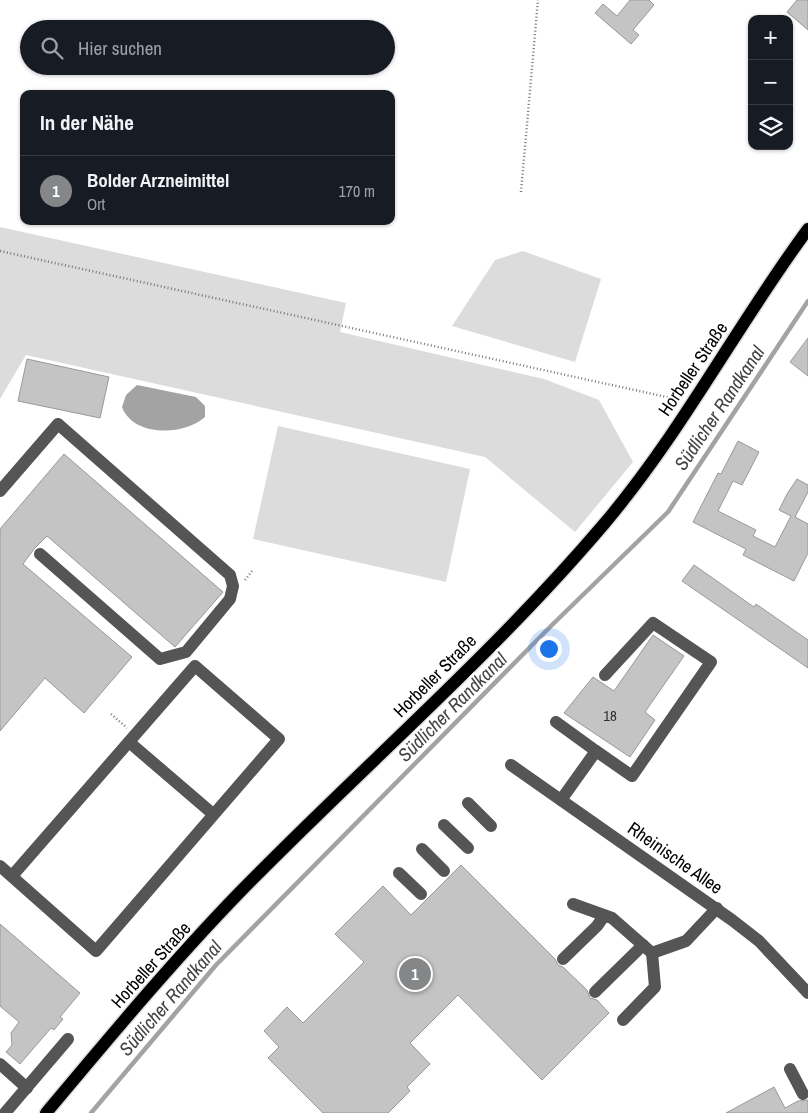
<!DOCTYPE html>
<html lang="de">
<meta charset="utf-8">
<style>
:root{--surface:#171b24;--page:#242831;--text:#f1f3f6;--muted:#9ea1a6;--line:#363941;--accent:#858687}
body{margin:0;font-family:"Archivo Narrow",sans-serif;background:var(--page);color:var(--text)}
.controls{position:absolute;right:15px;top:15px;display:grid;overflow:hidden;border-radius:10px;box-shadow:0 1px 4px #0004}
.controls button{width:45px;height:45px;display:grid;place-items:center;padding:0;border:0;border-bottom:1px solid var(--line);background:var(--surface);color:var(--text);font:25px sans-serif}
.you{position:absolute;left:548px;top:648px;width:18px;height:18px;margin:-12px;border:4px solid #fff;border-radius:50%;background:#1a73e8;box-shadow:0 0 0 8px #1a73e833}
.badge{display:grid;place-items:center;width:32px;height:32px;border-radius:50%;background:var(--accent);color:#fff;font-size:16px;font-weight:700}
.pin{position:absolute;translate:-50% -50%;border:2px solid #fff;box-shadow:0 1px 5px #0006}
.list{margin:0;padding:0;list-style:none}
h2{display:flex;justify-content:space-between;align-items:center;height:65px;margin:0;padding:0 20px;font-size:21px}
h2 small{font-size:16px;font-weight:400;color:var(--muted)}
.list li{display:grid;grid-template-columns:32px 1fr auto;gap:15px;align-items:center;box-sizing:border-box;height:70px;padding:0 20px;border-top:1px solid var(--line)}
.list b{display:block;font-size:19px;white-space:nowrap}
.list p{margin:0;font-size:16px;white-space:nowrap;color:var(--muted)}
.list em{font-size:16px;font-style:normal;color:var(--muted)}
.icon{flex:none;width:28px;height:28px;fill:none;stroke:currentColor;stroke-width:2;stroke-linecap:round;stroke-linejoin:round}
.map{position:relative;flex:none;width:808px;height:1113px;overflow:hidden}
.search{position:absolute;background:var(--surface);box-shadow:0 1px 4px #0004;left:20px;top:20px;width:375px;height:55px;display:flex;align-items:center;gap:12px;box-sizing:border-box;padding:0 18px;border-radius:28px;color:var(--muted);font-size:19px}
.panel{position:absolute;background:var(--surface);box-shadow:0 1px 4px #0004;left:20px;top:90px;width:375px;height:135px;border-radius:10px}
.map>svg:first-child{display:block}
.green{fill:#dcdcdc}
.water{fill:#a3a3a3}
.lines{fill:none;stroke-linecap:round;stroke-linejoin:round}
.stream{stroke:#a3a3a3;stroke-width:4.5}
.building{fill:#c4c4c4;stroke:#999}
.major-casing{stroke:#dbdbdb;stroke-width:15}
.path{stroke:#777;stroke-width:2.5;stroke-dasharray:1 2.5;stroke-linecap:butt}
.minor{stroke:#555;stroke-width:12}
.major{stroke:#000;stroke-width:12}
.labels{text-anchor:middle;stroke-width:5;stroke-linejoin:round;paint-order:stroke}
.number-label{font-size:15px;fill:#313131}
.street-label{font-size:18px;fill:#000;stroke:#fff}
.water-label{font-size:19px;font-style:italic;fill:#444;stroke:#fff}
</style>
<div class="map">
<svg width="808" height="1113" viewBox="0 0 808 1113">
<rect width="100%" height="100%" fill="#fff"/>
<g class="green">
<polygon points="0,227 346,303 340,332 544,379 599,400 633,462 575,532 485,457 26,355 0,399"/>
<polygon points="523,251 601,279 575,362 452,326 495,260"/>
<polygon points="278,426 470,469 446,582 253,539"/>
</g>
<path class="water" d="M137,385L196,397L205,406V417C184,436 133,437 122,407L126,395Z"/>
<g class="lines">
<polyline class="stream" points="91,1113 216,965 552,625 668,512 808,301"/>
</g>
<g class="building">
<polygon points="630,0 649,0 654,5 633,30 639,35 631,44 595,13 603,4 617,16"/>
<polygon points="797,0 808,0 808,30 787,12"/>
<polygon points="808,338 808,376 790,362"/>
<polygon points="27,359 109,377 100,418 18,401"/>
<polygon points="738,441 759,452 742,485 733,481 718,511 756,530 753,536 775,547 791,516 779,510 787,494 797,479 808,485 808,492 795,517 808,524 808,553 794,581 743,555 746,549 693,522 718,473 721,474"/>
<polygon points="64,454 223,592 175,647 47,536 34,549 23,564 132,657 84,713 45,678 0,731 0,529"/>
<polygon points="694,565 754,607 756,604 808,640 808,668 682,581"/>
<polygon points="653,635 684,656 645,712 655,720 630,757 564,713 593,677 614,691"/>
<polygon points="461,865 555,959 558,965 563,967 587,990 590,998 597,1000 609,1013 542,1080 458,995 410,1043 430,1064 407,1087 410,1091 388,1113 323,1113 268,1058 279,1047 264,1031 287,1007 303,1023 364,962 335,934 383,886 411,915"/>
<polygon points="0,924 80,993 60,1017 63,1019 54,1030 51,1028 20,1064 6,1052 12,1045 11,1033 19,1022 0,1006"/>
<polygon points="774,1087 785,1108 798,1101 808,1100 808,1113 726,1113"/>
</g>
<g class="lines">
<defs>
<path id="major" d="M46,1113C109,1038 172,962 240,892C360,769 492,656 604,524C682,432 737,325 808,229"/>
</defs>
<use href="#major" class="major-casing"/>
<g class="path">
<polyline points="521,192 538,0"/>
<polyline points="0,251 680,400"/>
<polyline points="245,580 252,571"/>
<polyline points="111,714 127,728"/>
</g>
<g class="minor">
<polyline points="0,491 58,424 230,575 233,586 230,599 186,652 160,659 40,554"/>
<polyline points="556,722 596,751"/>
<polyline points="129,742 213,814"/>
<polyline points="511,765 732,920 759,941 808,993"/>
<polyline points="561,800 596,751 632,776 711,662 653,623 605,675"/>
<polyline points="468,803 491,826"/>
<polyline points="444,825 468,848"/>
<polyline points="422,849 444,871"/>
<polyline points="0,866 96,951 279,739 195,666 12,876"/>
<polyline points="399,873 421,894"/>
<polyline points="573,904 612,918 652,953 655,987 623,1020"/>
<polyline points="652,953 686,941 717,908"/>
<polyline points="563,959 597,926 604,916"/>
<polyline points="595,992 643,945"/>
<polyline points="0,1064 27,1088"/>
<polyline points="790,1069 803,1094"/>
<polyline points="5,1113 68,1039"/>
</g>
<use href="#major" class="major"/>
</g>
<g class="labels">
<g class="number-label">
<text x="610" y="721">18</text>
</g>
<g class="street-label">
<text transform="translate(693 369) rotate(-56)" y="6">Horbeller Straße</text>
<text transform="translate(435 676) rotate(-45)" y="6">Horbeller Straße</text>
<text transform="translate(675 858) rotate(35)" y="6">Rheinische Allee</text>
<text transform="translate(151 965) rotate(-48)" y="6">Horbeller Straße</text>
</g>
<g class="water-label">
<text transform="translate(719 408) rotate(-56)" y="7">Südlicher Randkanal</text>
<text transform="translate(452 707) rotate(-45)" y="7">Südlicher Randkanal</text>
<text transform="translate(170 998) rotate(-49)" y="7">Südlicher Randkanal</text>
</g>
</g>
</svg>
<div class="controls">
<button>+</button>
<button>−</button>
<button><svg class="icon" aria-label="layers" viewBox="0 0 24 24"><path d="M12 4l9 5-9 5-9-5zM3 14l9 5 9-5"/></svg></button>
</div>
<div class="you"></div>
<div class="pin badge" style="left:415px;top:974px">1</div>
<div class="search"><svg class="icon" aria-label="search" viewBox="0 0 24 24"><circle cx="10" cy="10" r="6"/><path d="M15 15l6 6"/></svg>Hier suchen</div>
<section class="panel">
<h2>In der Nähe<small></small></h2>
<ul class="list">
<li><span class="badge">1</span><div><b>Bolder Arzneimittel</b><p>Ort</p></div><em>170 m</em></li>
</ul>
</section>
</div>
